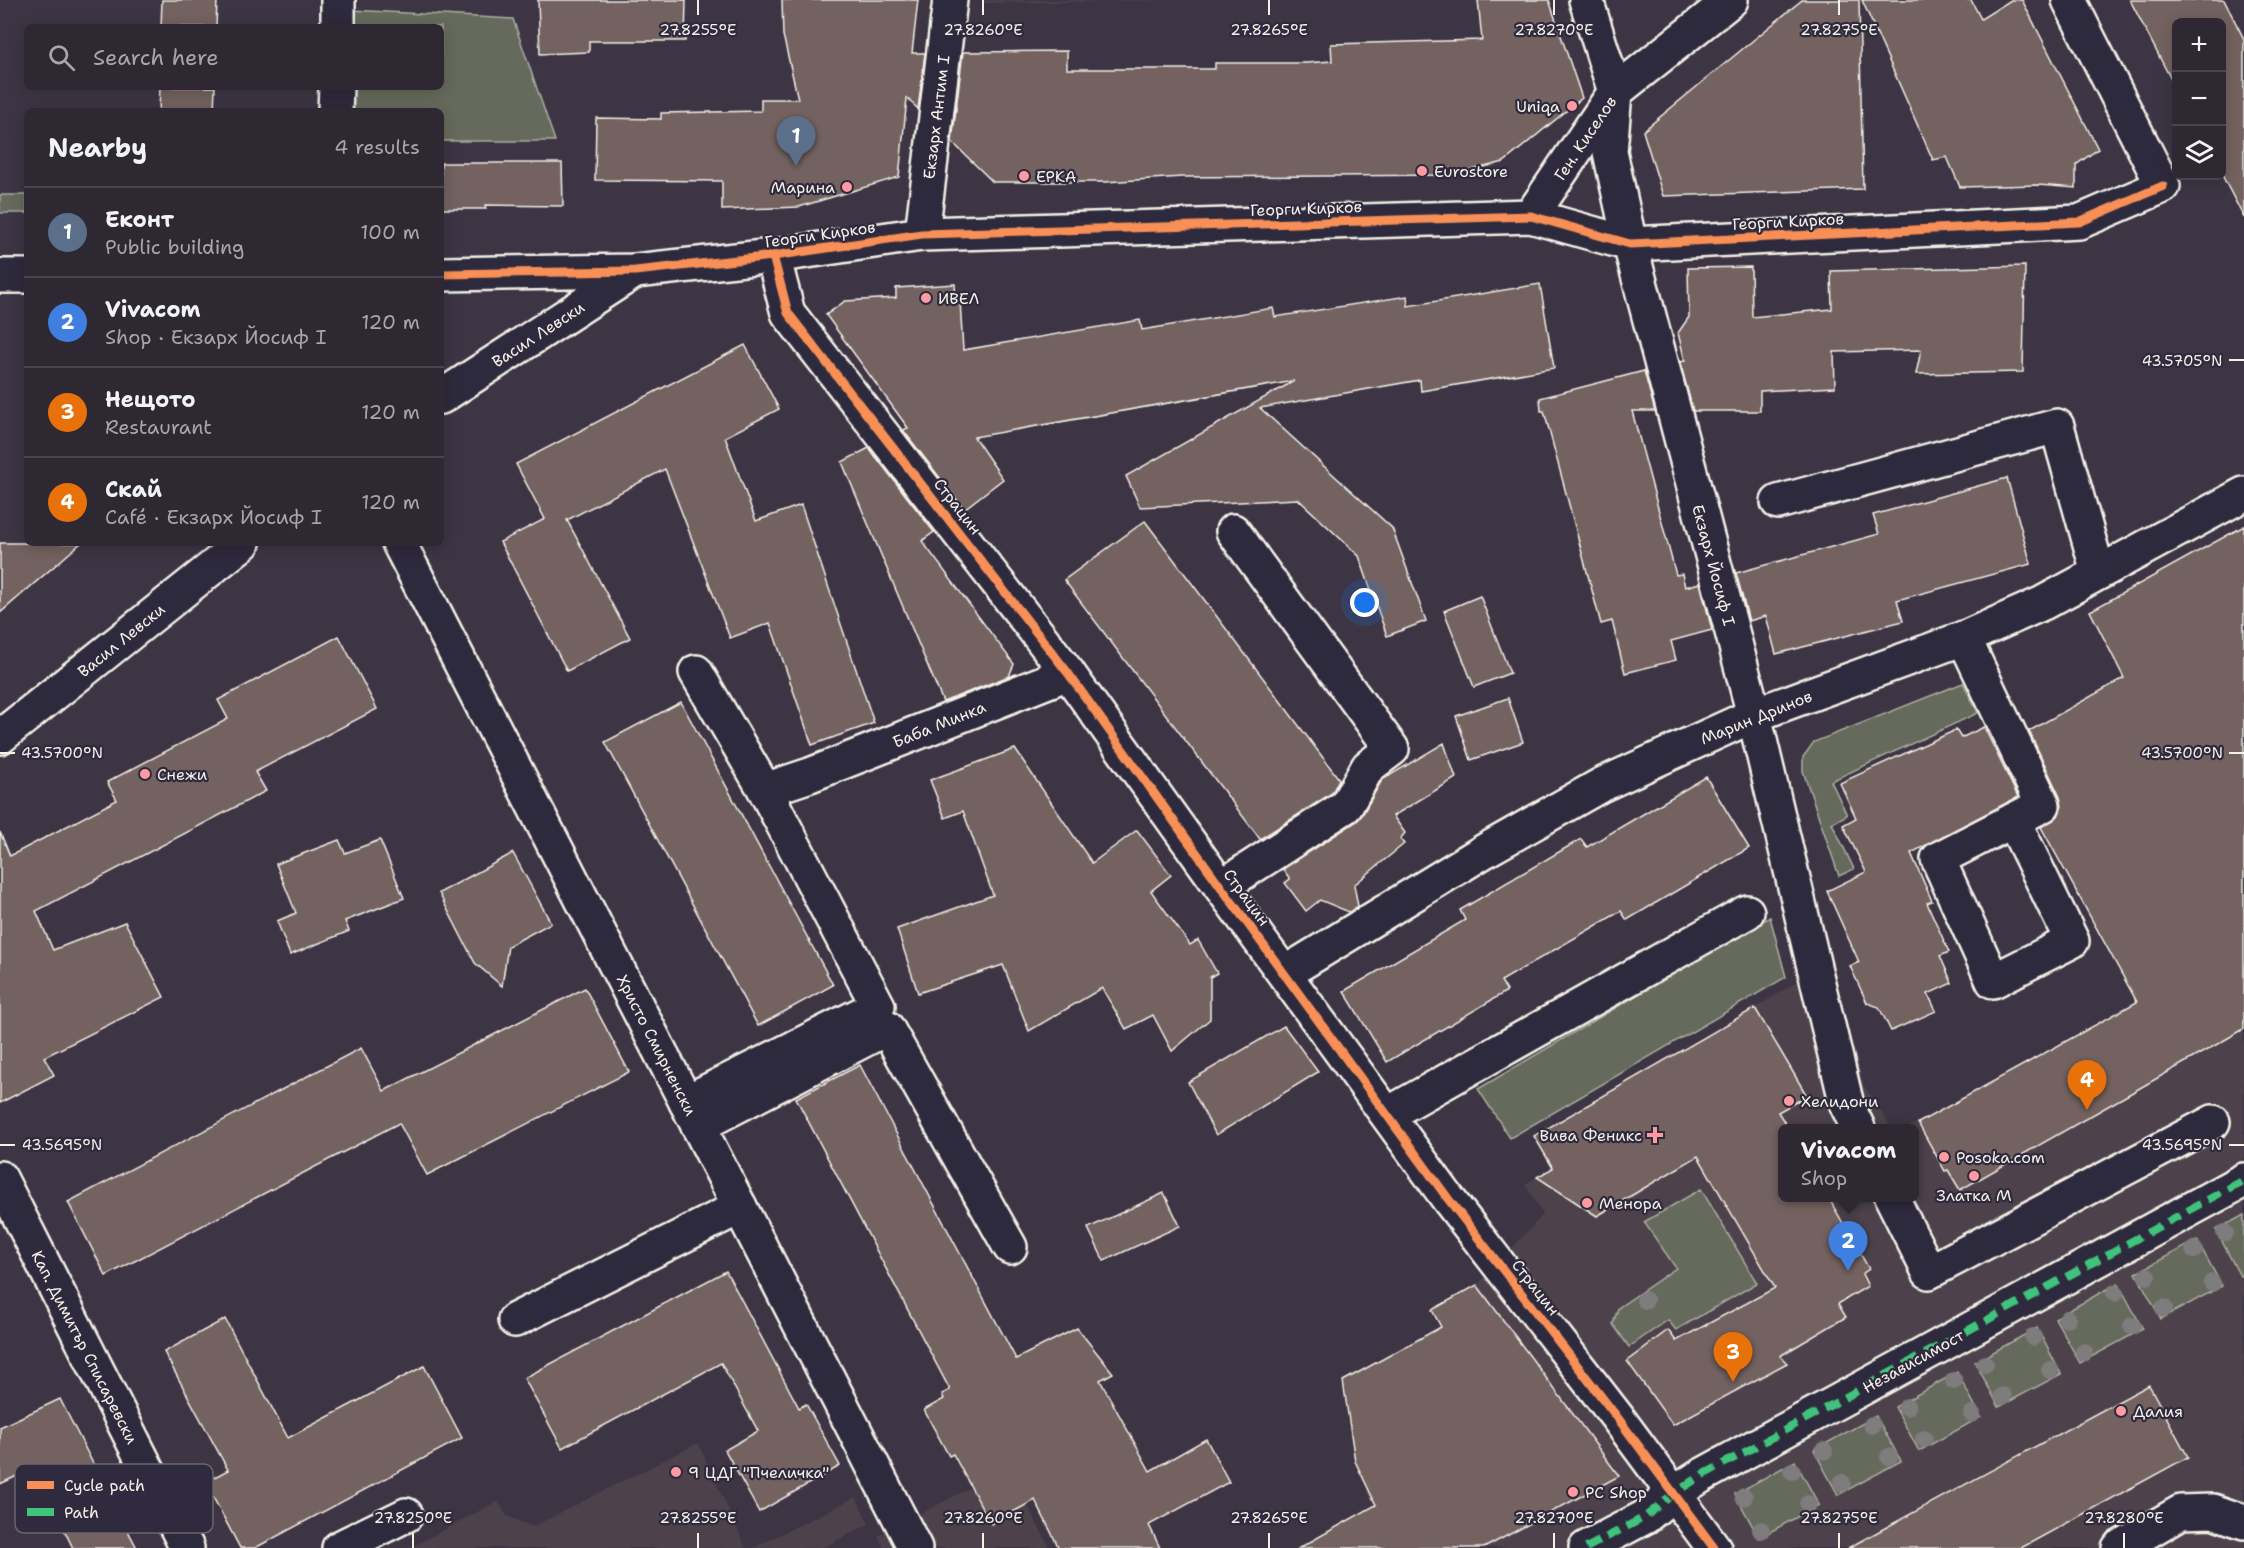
<!DOCTYPE html>
<meta charset="utf-8">
<style>
:root{--surface:#2e2833;--page:#36303b;--text:#f1f3f6;--muted:#a7a6ac;--line:#49444e;--accent:#e69b98}
body{margin:0;font-family:"Shantell Sans",sans-serif;background:var(--page);color:var(--text)}
.controls{position:absolute;right:18px;top:18px;display:grid;overflow:hidden;border-radius:9px;box-shadow:0 3px 15px #0003}
.controls button{width:54px;height:54px;display:grid;place-items:center;padding:0;border:0;border-bottom:2px solid var(--line);background:var(--surface);color:var(--text);font:30px sans-serif}
.you{position:absolute;left:1365px;top:603px;width:21px;height:21px;margin:-15px;border:4px solid #fff;border-radius:50%;background:#1a73e8;box-shadow:0 0 0 9px #1a73e833}
.badge{display:grid;place-items:center;width:39px;height:39px;border-radius:50%;background:var(--accent);color:#fff;font-size:20px;font-weight:700}
.pin{position:absolute;translate:-50% -50px;filter:drop-shadow(0 2px 3px #0008)}
.pin::after{content:'';position:absolute;top:32px;width:21px;height:18px;background:inherit;clip-path:polygon(0 0,100% 0,50% 100%)}
.popup{position:absolute;left:1778px;top:1124px;width:141px;height:78px;box-sizing:border-box;display:grid;place-content:center;border-radius:9px;background:var(--surface);filter:drop-shadow(0 2px 4px #0005);font-size:20px;white-space:nowrap;color:var(--muted)}
.popup b{font-size:22px;color:var(--text)}
.popup::after{content:'';position:absolute;left:50%;top:100%;margin-left:-12px;border:12px solid transparent;border-top-color:var(--surface)}
.list{margin:0;padding:0;list-style:none}
h2{display:flex;justify-content:space-between;align-items:center;height:78px;margin:0;padding:0 24px;font-size:26px}
h2 small{font-size:20px;font-weight:400;color:var(--muted)}
.list li{display:grid;grid-template-columns:39px 1fr auto;gap:18px;align-items:center;box-sizing:border-box;height:90px;padding:0 24px;border-top:2px solid var(--line)}
.list b{display:block;font-size:22px;white-space:nowrap}
.list p{margin:0;font-size:20px;white-space:nowrap;color:var(--muted)}
.list em{font-size:20px;font-style:normal;color:var(--muted)}
.icon{flex:none;width:33px;height:33px;fill:none;stroke:currentColor;stroke-width:2;stroke-linecap:round;stroke-linejoin:round}
.map{position:relative;flex:none;width:2244px;height:1548px;overflow:hidden}
.search{position:absolute;background:var(--surface);box-shadow:0 3px 15px #0003;left:24px;top:24px;width:420px;height:66px;display:flex;align-items:center;gap:15px;box-sizing:border-box;padding:0 21px;border-radius:9px;color:var(--muted);font-size:22px}
.panel{position:absolute;background:var(--surface);box-shadow:0 3px 15px #0003;left:24px;top:108px;width:420px;height:438px;border-radius:9px}
.map>svg:first-child{display:block}
.built{fill:#4d424c}
.green{fill:#656a5c;stroke:#acaea2;stroke-width:1.5}
.building{fill:#736260;stroke:#f4f1e8;stroke-width:1.5}
.lines{fill:none;stroke-linecap:round;stroke-linejoin:round}
.minor-casing{stroke:#f4f1e8;stroke-width:38}
.minor{stroke:#2f2a3d;stroke-width:33}
.quiet{stroke:#40c37c;stroke-width:8;stroke-dasharray:15 8;stroke-linecap:butt}
.cycleway-casing{stroke:#2f2a3d;stroke-width:13}
.cycleway{stroke:#f78f57;stroke-width:9}
.tree{fill:#7e7b7c}
.ticks{fill:none;stroke:#f4f1e8;stroke-width:2}
.poi-dot{fill:#ff9aa2;stroke:#2f2a3d;stroke-width:2}
.labels{text-anchor:middle;stroke-width:4.5;stroke-linejoin:round;paint-order:stroke}
.poi-label{font-size:16px;fill:#f4f1e8;stroke:#2f2a3d;text-anchor:start}
.street-label{font-size:16px;fill:#f4f1e8;stroke:#2f2a3d}
.key{fill:#2f2a3d;stroke:#6a6670;stroke-width:1.5}
.key-label{font-size:16px;fill:#f4f1e8}
.ticks-label{font-size:15px;text-anchor:middle;fill:#f4f1e8;stroke:#2f2a3d;stroke-width:4.5;stroke-linejoin:round;paint-order:stroke}
</style>
<div class="map">
<svg width="2244" height="1548" viewBox="0 0 2244 1548">
<rect width="100%" height="100%" fill="#3d3544"/>
<filter id="ink" filterUnits="userSpaceOnUse"><feTurbulence type="fractalNoise" baseFrequency=".0167" numOctaves="2"/><feDisplacementMap in="SourceGraphic" scale="12" xChannelSelector="R" yChannelSelector="G"/><feConvolveMatrix kernelMatrix="1 2 1 2 8 2 1 2 1" color-interpolation-filters="sRGB"/></filter>
<g filter="url(#ink)">
<g class="built">
<polygon points="983,0 1188,0 982,3"/>
<polygon points="2244,705 2244,1548 1323,1548 1321,1536 1376,1505 1355,1461 1343,1381 1441,1327 1432,1310 1477,1285 1543,1215 1525,1184 1553,1168 1534,1136 1755,1008 1831,960 1864,1086 1892,1128 1782,1128 1782,1198 1914,1198 1914,1128 1907,1128 2159,989 2144,963 2122,974 2041,828"/>
<polygon points="698,1443 746,1548 410,1548 498,1501 506,1515 532,1527"/>
<polygon points="1008,1468 1050,1548 884,1548 878,1536"/>
<polygon points="856,1497 869,1524 822,1548 753,1548"/>
</g>
<g class="green">
<polygon points="351,10 513,19 555,141 441,141 441,111 354,111 353,87 441,87 441,27 351,27"/>
<rect x="0" y="195" width="27" height="18"/>
<polygon points="1963,683 1978,713 1831,781 1847,815 1832,823 1854,869 1839,876 1803,771 1803,757 1814,742"/>
<polygon points="1770,917 1786,977 1510,1138 1478,1089"/>
<polygon points="1701,1189 1757,1283 1676,1330 1668,1320 1629,1347 1613,1324 1618,1308 1676,1268 1644,1222"/>
<polygon points="2244,1215 2244,1273 2240,1276 2216,1230"/>
<polygon points="2197,1240 2222,1286 2161,1319 2136,1273"/>
<polygon points="2118,1283 2143,1329 2080,1363 2055,1318"/>
<polygon points="2037,1328 2061,1374 1999,1407 1975,1362"/>
<polygon points="1957,1372 1981,1417 1919,1451 1895,1407"/>
<polygon points="1876,1416 1901,1461 1838,1495 1814,1450"/>
<polygon points="1795,1461 1819,1505 1759,1538 1735,1494"/>
</g>
<g class="building">
<polygon points="162,0 217,0 216,27 161,27"/>
<polygon points="538,0 686,0 685,41 589,41 589,52 540,54"/>
<polygon points="782,0 918,0 912,53 925,53 918,109 907,98 899,177 799,207 722,210 722,181 595,180 596,118 661,119 661,113 761,111 761,99 798,99 783,35"/>
<polygon points="1478,0 1549,0 1582,98 1504,162 1452,175 1182,177 1105,182 993,182 952,142 963,52 1067,51 1067,69 1215,69 1215,63 1306,63 1332,61 1331,44 1482,40"/>
<polygon points="1802,0 1859,0 1863,189 1663,196 1643,131"/>
<polygon points="1862,0 1971,0 1981,19 2011,0 2022,0 2098,149 2076,165 2076,188 2038,185 1960,187 1947,157 1933,160"/>
<polygon points="2130,0 2224,0 2244,39 2244,218 2222,175 2222,22 2176,22 2176,89"/>
<polygon points="160,87 215,87 214,111 159,111"/>
<polygon points="441,163 562,163 563,206 485,205 486,209 441,209"/>
<polygon points="2025,266 2023,372 1916,374 1921,350 1834,352 1835,387 1760,391 1760,411 1693,411 1680,362 1685,361 1678,333 1689,317 1688,268 1751,267 1752,317 1832,309 1831,271"/>
<polygon points="955,284 956,302 960,301 963,350 1140,320 1142,330 1273,308 1275,317 1407,296 1408,306 1540,284 1554,368 1421,391 1420,380 1260,408 1392,528 1426,621 1387,636 1359,556 1298,499 1140,507 1126,476 1294,381 974,437 1003,479 964,509 903,430 908,428 826,315 845,301 896,298 896,288"/>
<polygon points="745,345 779,409 725,437 756,521 801,505 874,723 812,745 770,623 730,638 665,469 567,520 630,638 567,671 500,542 545,519 516,464"/>
<polygon points="1644,371 1655,411 1632,411 1676,575 1682,574 1685,587 1700,583 1712,630 1671,641 1676,660 1625,673 1612,621 1601,624 1544,411 1541,411 1540,398"/>
<polygon points="869,448 934,532 922,541 1014,664 1009,676 943,702 842,462"/>
<polygon points="2007,478 2031,564 1897,600 1903,621 1776,654 1766,616 1749,621 1736,573 1879,534 1873,515"/>
<polygon points="1145,521 1339,779 1332,793 1260,839 1064,580"/>
<polygon points="2244,526 2244,1029 1960,1190 1948,1170 1945,1171 1918,1123 2137,1002 2041,827 2058,816 2062,806 2060,797 2029,731 2124,678 2090,611"/>
<polygon points="0,543 81,543 0,613"/>
<polygon points="1480,596 1510,673 1474,687 1444,611"/>
<polygon points="339,636 377,709 255,772 266,791 36,911 53,950 125,922 164,997 44,1057 54,1075 0,1103 0,832 10,856 117,800 107,782 228,719 218,700"/>
<polygon points="1508,698 1523,742 1471,760 1456,716"/>
<polygon points="681,702 833,985 758,1026 605,742"/>
<polygon points="1984,727 2018,797 1911,853 1932,901 1927,903 1949,952 1940,956 1952,983 1928,994 1936,1011 1891,1031 1879,1007 1867,1003 1850,966 1859,962 1827,891 1866,872 1843,825 1856,818 1840,783 1956,730 1961,738"/>
<polygon points="1444,743 1456,778 1393,816 1405,833 1400,839 1404,844 1354,885 1358,906 1349,912 1320,900 1306,911 1285,883 1290,879 1283,869 1357,821 1362,815 1382,780"/>
<polygon points="1015,749 1092,863 1137,830 1171,875 1151,891 1190,945 1198,940 1217,973 1210,977 1210,1019 1172,1051 1153,1015 1126,1029 1102,988 1029,1031 1003,965 918,993 897,929 993,895 963,811 945,818 930,780"/>
<polygon points="1706,777 1749,848 1627,920 1621,911 1501,981 1507,991 1387,1062 1344,991 1465,920 1460,910 1581,839 1587,847"/>
<polygon points="339,840 345,853 380,840 404,898 345,921 349,931 290,955 277,921 296,913 276,864"/>
<polygon points="513,853 551,923 508,946 502,986 475,963 439,893"/>
<polygon points="585,988 629,1072 427,1175 399,1123 106,1276 68,1202 361,1048 384,1091"/>
<polygon points="1755,1008 1807,1096 1778,1112 1788,1128 1782,1128 1782,1197 1828,1197 1869,1269 1862,1274 1868,1286 1838,1304 1846,1317 1780,1356 1787,1363 1673,1425 1627,1361 1668,1330 1676,1341 1775,1288 1698,1156 1597,1216 1537,1177 1553,1168 1534,1136"/>
<polygon points="1284,1026 1318,1072 1216,1135 1188,1082"/>
<polygon points="860,1065 1016,1359 1077,1328 1113,1373 1100,1380 1150,1471 1206,1439 1229,1482 1149,1525 1160,1548 1059,1548 1035,1500 991,1524 953,1454 949,1456 924,1410 944,1399 942,1394 950,1390 796,1098"/>
<polygon points="1164,1193 1180,1226 1104,1261 1088,1228"/>
<polygon points="726,1271 799,1408 806,1404 840,1466 759,1512 725,1450 758,1431 721,1363 562,1448 524,1378"/>
<polygon points="1477,1285 1619,1476 1484,1548 1299,1548 1376,1505 1355,1461 1343,1381 1441,1327 1432,1310"/>
<polygon points="225,1319 288,1438 424,1366 462,1438 255,1548 240,1548 205,1482 228,1470 164,1352"/>
<polygon points="2149,1385 2188,1457 2021,1548 1848,1548"/>
<polygon points="60,1399 105,1487 137,1548 73,1548 34,1468 0,1484 0,1427"/>
</g>
<g class="lines">
<defs>
<g id="minor">
<polyline points="1586,0 1615,92 1610,152 1630,244 1754,715 1847,1105 1858,1128"/>
<polyline points="338,27 338,0"/>
<polyline points="335,111 336,87"/>
<polyline points="1531,216 1615,92 1731,0"/>
<polyline points="922,234 950,0"/>
<polyline points="773,256 788,313 1068,673 1221,887 1449,1200 1617,1417 1714,1548"/>
<polyline points="441,274 635,271 773,256 922,234 1531,216 1630,244 2079,222 2163,186 2069,0"/>
<polyline points="0,276 27,276"/>
<polyline points="441,397 635,271"/>
<polyline points="1778,502 2057,426 2098,572"/>
<polyline points="399,543 915,1548"/>
<polyline points="1964,638 2043,805 1938,859 1993,981 2072,941 2013,820"/>
<polyline points="696,672 765,790"/>
<polyline points="0,737 243,543"/>
<polyline points="1221,887 1346,806 1368,767 1392,749 1233,531"/>
<polyline points="1285,973 1486,850 1601,785 1754,715 1964,638 2043,603 2244,494"/>
<polyline points="686,1102 878,1006 765,790 810,775 1068,673"/>
<polyline points="1388,1114 1747,912"/>
<polyline points="698,1126 887,1028 1010,1247"/>
<polyline points="0,1178 187,1548"/>
<polyline points="1892,1198 1929,1272 2213,1122"/>
<polyline points="515,1320 740,1207"/>
<polyline points="339,1548 406,1515"/>
<polyline points="1586,1548 1645,1517 1673,1494 1701,1476 2244,1180"/>
<polyline points="2119,1548 2181,1512 2213,1511 2244,1522"/>
</g>
</defs>
<use href="#minor" class="minor-casing"/>
<use href="#minor" class="minor"/>
<polyline class="quiet" points="1586,1548 1645,1517 1673,1494 1701,1476 2244,1180"/>
<defs>
<g id="cycleway">
<polyline points="773,256 788,313 1068,673 1221,887 1449,1200 1617,1417 1714,1548"/>
<polyline points="441,274 635,271 773,256 922,234 1531,216 1630,244 2079,222 2163,186"/>
</g>
</defs>
<use href="#cycleway" class="cycleway-casing"/>
<use href="#cycleway" class="cycleway"/>
</g>
<g class="tree">
<circle cx="2225" cy="1233" r="9"/>
<circle cx="2194" cy="1250" r="9"/>
<circle cx="2147" cy="1276" r="9"/>
<circle cx="2212" cy="1283" r="9"/>
<circle cx="2115" cy="1293" r="9"/>
<circle cx="1645" cy="1300" r="9"/>
<circle cx="2164" cy="1308" r="9"/>
<circle cx="2067" cy="1319" r="9"/>
<circle cx="2132" cy="1326" r="9"/>
<circle cx="2033" cy="1337" r="9"/>
<circle cx="2084" cy="1352" r="9"/>
<circle cx="1985" cy="1364" r="9"/>
<circle cx="2050" cy="1370" r="9"/>
<circle cx="1954" cy="1381" r="9"/>
<circle cx="2003" cy="1396" r="9"/>
<circle cx="1907" cy="1407" r="9"/>
<circle cx="1972" cy="1414" r="9"/>
<circle cx="1872" cy="1425" r="9"/>
<circle cx="1924" cy="1439" r="9"/>
<circle cx="1824" cy="1451" r="9"/>
<circle cx="1889" cy="1457" r="9"/>
<circle cx="1792" cy="1471" r="9"/>
<circle cx="1842" cy="1483" r="9"/>
<circle cx="1744" cy="1497" r="9"/>
<circle cx="1808" cy="1504" r="9"/>
<circle cx="1761" cy="1530" r="9"/>
</g>
</g>
<path class="ticks" d="M698,0V15M983,0V15M1269,0V15M1554,0V15M1839,0V15M2229,360H2244M0,753H15M2229,753H2244M0,1145H15M2229,1145H2244M413,1533V1548M698,1533V1548M983,1533V1548M1269,1533V1548M1554,1533V1548M1839,1533V1548M2124,1533V1548"/>
<g class="poi-dot">
<circle cx="1572" cy="106" r="6"/>
<circle cx="1422" cy="171" r="6"/>
<circle cx="1024" cy="176" r="6"/>
<circle cx="847" cy="187" r="6"/>
<circle cx="926" cy="298" r="6"/>
<circle cx="145" cy="774" r="6"/>
<circle cx="1789" cy="1101" r="6"/>
<path d="M1652 1126h6v6h6v6h-6v6h-6v-6h-6v-6h6z"/>
<circle cx="1944" cy="1157" r="6"/>
<circle cx="1974" cy="1176" r="6"/>
<circle cx="1587" cy="1203" r="6"/>
<circle cx="2121" cy="1411" r="6"/>
<circle cx="676" cy="1472" r="6"/>
<circle cx="1573" cy="1492" r="6"/>
</g>
<g class="labels">
<g class="poi-label">
<text x="1560" y="112" text-anchor="end">Uniqa</text>
<text x="1434" y="177">Eurostore</text>
<text x="1036" y="182">ЕРКА</text>
<text x="835" y="193" text-anchor="end">Марина</text>
<text x="938" y="304">ИВЕЛ</text>
<text x="157" y="780">Снежи</text>
<text x="1801" y="1107">Хелидони</text>
<text x="1642" y="1141" text-anchor="end">Вива Феникс</text>
<text x="1956" y="1163">Posoka.com</text>
<text x="1974" y="1201" text-anchor="middle">Златка М</text>
<text x="1599" y="1209">Менора</text>
<text x="2133" y="1417">Далия</text>
<text x="688" y="1478">9 ЦДГ "Пчеличка"</text>
<text x="1585" y="1498">PC Shop</text>
</g>
<g class="street-label">
<text transform="translate(936 117) rotate(-83)" y="6">Екзарх Антим I</text>
<text transform="translate(1585 138) rotate(-56)" y="6">Ген. Киселов</text>
<text transform="translate(1306 208) rotate(-2)" y="6">Георги Кирков</text>
<text transform="translate(1788 221) rotate(-3)" y="6">Георги Кирков</text>
<text transform="translate(820 234) rotate(-8)" y="6">Георги Кирков</text>
<text transform="translate(538 334) rotate(-33)" y="6">Васил Левски</text>
<text transform="translate(958 506) rotate(52)" y="6">Страцин</text>
<text transform="translate(1714 565) rotate(75)" y="6">Екзарх Йосиф I</text>
<text transform="translate(121 640) rotate(-39)" y="6">Васил Левски</text>
<text transform="translate(1756 717) rotate(-22)" y="6">Марин Дринов</text>
<text transform="translate(939 724) rotate(-22)" y="6">Баба Минка</text>
<text transform="translate(1247 897) rotate(54)" y="6">Страцин</text>
<text transform="translate(657 1045) rotate(63)" y="6">Христо Смирненски</text>
<text transform="translate(1536 1287) rotate(52)" y="6">Страцин</text>
<text transform="translate(85 1347) rotate(63)" y="6">Кап. Димитър Списаревски</text>
<text transform="translate(1913 1361) rotate(-29)" y="6">Независимост</text>
</g>
</g>
<rect x="15" y="1464" width="198" height="69" rx="9" class="key"/>
<rect x="27" y="1481" width="27" height="8" fill="#f78f57"/>
<rect x="27" y="1508" width="27" height="8" fill="#40c37c"/>
<g class="key-label">
<text x="64" y="1491">Cycle path</text>
<text x="64" y="1518">Path</text>
</g>
<g class="ticks-label">
<text x="698" y="35">27.8255°E</text>
<text x="983" y="35">27.8260°E</text>
<text x="1269" y="35">27.8265°E</text>
<text x="1554" y="35">27.8270°E</text>
<text x="1839" y="35">27.8275°E</text>
<text x="2182" y="366">43.5705°N</text>
<text x="62" y="758">43.5700°N</text>
<text x="2182" y="758">43.5700°N</text>
<text x="62" y="1150">43.5695°N</text>
<text x="2182" y="1150">43.5695°N</text>
<text x="413" y="1523">27.8250°E</text>
<text x="698" y="1523">27.8255°E</text>
<text x="983" y="1523">27.8260°E</text>
<text x="1269" y="1523">27.8265°E</text>
<text x="1554" y="1523">27.8270°E</text>
<text x="1839" y="1523">27.8275°E</text>
<text x="2124" y="1523">27.8280°E</text>
</g>
</svg>
<div class="controls">
<button>+</button>
<button>−</button>
<button><svg class="icon" aria-label="layers" viewBox="0 0 24 24"><path d="M12 4l9 5-9 5-9-5zM3 14l9 5 9-5"/></svg></button>
</div>
<div class="you"></div>
<div class="pin badge" style="left:796px;top:166px;background:#5c6f8a">1</div>
<div class="pin badge" style="left:1848px;top:1271px;background:#3f7fe0">2</div>
<div class="popup"><b>Vivacom</b>Shop</div>
<div class="pin badge" style="left:1733px;top:1382px;background:#e8710a">3</div>
<div class="pin badge" style="left:2087px;top:1110px;background:#e8710a">4</div>
<div class="search"><svg class="icon" aria-label="search" viewBox="0 0 24 24"><circle cx="10" cy="10" r="6"/><path d="M15 15l6 6"/></svg>Search here</div>
<section class="panel">
<h2>Nearby<small>4 results</small></h2>
<ul class="list">
<li><span class="badge" style="background:#5c6f8a">1</span><div><b>Еконт</b><p>Public building</p></div><em>100 m</em></li>
<li><span class="badge" style="background:#3f7fe0">2</span><div><b>Vivacom</b><p>Shop · Екзарх Йосиф I</p></div><em>120 m</em></li>
<li><span class="badge" style="background:#e8710a">3</span><div><b>Нещото</b><p>Restaurant</p></div><em>120 m</em></li>
<li><span class="badge" style="background:#e8710a">4</span><div><b>Скай</b><p>Café · Екзарх Йосиф I</p></div><em>120 m</em></li>
</ul>
</section>
</div>
